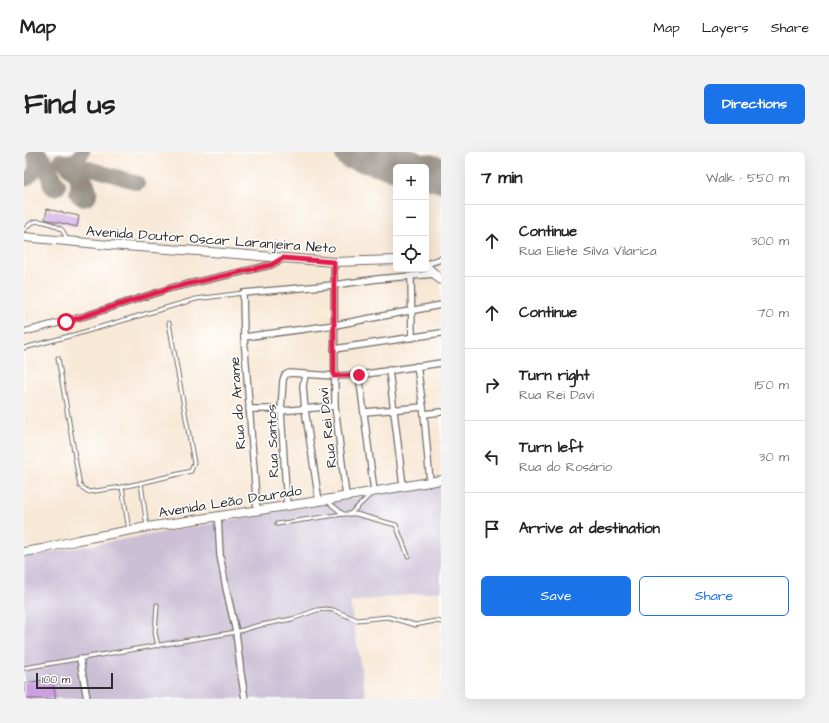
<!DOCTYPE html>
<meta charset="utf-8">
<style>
:root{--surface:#fff;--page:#f2f2f2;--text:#222;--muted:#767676;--line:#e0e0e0;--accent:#1a73e8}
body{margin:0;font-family:"Architects Daughter",sans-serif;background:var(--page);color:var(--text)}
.controls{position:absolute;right:12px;top:12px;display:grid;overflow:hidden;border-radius:6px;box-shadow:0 4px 16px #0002}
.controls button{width:36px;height:36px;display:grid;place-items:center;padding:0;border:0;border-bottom:1px solid var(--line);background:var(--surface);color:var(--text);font:20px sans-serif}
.scale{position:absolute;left:12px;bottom:10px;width:77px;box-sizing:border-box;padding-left:4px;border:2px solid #2b2b2b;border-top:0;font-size:11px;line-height:14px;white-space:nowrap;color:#2b2b2b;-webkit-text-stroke:3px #fff;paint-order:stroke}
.stop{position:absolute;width:12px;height:12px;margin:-9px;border:3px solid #e11d48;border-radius:50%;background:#fff}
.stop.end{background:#e11d48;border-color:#fff;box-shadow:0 1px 4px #0008}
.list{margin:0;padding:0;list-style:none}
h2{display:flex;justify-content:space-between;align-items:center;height:52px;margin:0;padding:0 16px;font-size:17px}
h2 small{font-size:13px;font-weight:400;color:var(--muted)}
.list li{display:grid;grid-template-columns:26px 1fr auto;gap:12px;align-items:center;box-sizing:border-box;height:72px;padding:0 16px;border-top:1px solid var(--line)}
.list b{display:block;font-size:15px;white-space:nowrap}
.list p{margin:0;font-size:13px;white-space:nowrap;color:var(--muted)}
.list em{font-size:13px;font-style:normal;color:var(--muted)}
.actions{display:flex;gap:8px;padding:12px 16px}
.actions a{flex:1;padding:9px 0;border:1px solid var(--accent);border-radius:6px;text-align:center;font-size:14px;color:var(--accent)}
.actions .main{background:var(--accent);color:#fff}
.icon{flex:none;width:22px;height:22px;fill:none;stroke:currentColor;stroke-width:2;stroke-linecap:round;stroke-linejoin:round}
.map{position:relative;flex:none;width:417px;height:547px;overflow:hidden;border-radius:6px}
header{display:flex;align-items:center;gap:24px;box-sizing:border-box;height:56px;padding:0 20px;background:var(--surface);border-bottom:1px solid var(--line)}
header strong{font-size:19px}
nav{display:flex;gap:22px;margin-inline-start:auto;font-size:14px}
.intro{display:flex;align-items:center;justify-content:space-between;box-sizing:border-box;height:96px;padding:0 24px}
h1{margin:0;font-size:28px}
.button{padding:10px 18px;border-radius:6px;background:var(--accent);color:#fff;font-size:14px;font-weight:700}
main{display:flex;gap:24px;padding:0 24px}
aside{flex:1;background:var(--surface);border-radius:6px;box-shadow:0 4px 16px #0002}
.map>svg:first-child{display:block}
.industrial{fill:#cbbfd5}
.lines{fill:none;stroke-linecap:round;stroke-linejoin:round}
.taxiway{stroke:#928a80;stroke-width:14}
.runway{stroke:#928a80;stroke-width:35}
.building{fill:#cba0e1}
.lane-casing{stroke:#736d67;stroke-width:5}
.street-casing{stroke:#736d67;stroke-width:8}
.secondary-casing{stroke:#736d67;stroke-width:10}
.lane{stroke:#fff;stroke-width:3}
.street{stroke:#fff;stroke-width:5.5}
.secondary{stroke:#fff;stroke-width:8}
.route{stroke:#e11d48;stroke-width:5}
.labels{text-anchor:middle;stroke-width:3;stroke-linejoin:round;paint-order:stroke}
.street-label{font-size:14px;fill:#2b2b2b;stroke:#fff}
</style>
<header>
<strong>Map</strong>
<nav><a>Map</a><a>Layers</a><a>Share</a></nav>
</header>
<div class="intro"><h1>Find us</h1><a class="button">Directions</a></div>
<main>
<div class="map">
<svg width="417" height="547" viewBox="0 0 417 547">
<rect width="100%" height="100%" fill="#fff"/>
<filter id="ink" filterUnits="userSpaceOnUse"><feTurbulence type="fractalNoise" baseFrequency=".025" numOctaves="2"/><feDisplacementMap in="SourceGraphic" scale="8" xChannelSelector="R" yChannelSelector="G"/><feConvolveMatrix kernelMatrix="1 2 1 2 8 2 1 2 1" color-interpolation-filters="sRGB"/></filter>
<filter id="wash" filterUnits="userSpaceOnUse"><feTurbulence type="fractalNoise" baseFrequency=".012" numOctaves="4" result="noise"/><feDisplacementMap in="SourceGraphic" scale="16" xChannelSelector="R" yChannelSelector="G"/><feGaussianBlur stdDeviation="0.9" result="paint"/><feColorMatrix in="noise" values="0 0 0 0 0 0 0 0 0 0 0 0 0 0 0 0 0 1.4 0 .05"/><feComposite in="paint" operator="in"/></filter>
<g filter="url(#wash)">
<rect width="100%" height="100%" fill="#f8e8d6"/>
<polygon class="industrial" points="417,331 417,439 326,450 342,547 0,547 0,405"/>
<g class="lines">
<g class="taxiway">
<path d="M11,1L25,25C24,32 27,41 35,35V32L22,9L16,2"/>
<path d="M36,8C42,13 52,21 53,30C55,37 47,43 60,48C74,45 61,26 55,19C52,15 47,12 42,9L114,31"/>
<path d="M39,9C48,10 55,8 59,0"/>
<path d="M0,28C13,23 13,12 9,1"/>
</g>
<g class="runway">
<polyline points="328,0 386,15"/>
<polyline points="402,19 417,23"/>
</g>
</g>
<g id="blocks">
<g class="building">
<polygon points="23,57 55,64 53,75 21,67"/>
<polygon points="28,527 32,547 0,547 0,531"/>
</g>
</g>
</g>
<g filter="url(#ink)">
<use href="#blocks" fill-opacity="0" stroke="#736d67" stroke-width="1"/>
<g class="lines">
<defs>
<g id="lane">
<path d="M0,78C3,75 6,71 10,70C17,67 31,73 37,77C40,79 41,84 43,88"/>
<polyline points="0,196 53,182 172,147 219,141"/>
<polyline points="34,206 56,334 65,340 98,335 105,378"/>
<polyline points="98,335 117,331"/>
<polyline points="303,349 319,362 332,362 372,373 384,404"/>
<polyline points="326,362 346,343"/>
<polyline points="253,372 319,362"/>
<polyline points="123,375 117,331 167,319 170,311 145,171"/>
<polyline points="133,453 131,481 134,494"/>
<polyline points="0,516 212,480 232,474 268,467 293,458 302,457 309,458 333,468 364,465 391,473 411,469 417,470"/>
</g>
<g id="street">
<polyline points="310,110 311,254 322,344"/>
<polyline points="402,112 417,107"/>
<polyline points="387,125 388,186"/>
<polyline points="0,180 61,164 147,136 247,113 259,107"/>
<polyline points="220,185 311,173 417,153"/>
<polyline points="310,197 417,181"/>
<polyline points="393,214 400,262 406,330"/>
<polyline points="365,218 379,334"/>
<polyline points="281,223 279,234 281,258 295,349"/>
<polyline points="335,223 350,339"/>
<polyline points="225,257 250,257 257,259 311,254"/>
<polyline points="341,260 399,255"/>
<polyline points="400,262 417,260"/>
<polyline points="263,354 257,259 259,228 261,223 265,221 310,224 335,223 417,211"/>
<polyline points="233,359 220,185 219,141 310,133 353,127 410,122"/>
<polyline points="194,364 196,403 202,436 212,480 217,522 221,547"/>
<polyline points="56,507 63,547"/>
</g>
<g id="secondary">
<polyline points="0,85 85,93 174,99 310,110 372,108"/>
<polyline points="402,114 417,128"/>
<polyline points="0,400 18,397 54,388 123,375 295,349 417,328"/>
</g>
</defs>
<use href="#lane" class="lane-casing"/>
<use href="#street" class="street-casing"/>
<use href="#secondary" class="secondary-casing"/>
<use href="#lane" class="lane"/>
<use href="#street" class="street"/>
<use href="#secondary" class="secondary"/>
</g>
</g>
<g class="lines" filter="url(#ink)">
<polyline class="route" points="42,170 147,136 247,113 259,106 310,110 310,224 335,223"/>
</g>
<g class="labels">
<g class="street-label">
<text transform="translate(187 87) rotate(4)" y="5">Avenida Doutor Oscar Laranjeira Neto</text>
<text transform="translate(213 251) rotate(-94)" y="5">Rua do Arame</text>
<text transform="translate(303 276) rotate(-96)" y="5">Rua Rei Davi</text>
<text transform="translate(248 289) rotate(-92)" y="5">Rua Santos</text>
<text transform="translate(206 349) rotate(-9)" y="5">Avenida Leão Dourado</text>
</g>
</g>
</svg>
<div class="controls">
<button>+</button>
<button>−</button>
<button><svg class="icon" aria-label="locate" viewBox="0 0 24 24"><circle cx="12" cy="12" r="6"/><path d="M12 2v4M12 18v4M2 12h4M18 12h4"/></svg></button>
</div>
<div class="scale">100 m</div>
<div class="stop" style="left:42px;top:170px"></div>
<div class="stop end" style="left:335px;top:223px"></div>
</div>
<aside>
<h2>7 min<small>Walk · 550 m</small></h2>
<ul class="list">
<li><svg class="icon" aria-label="ahead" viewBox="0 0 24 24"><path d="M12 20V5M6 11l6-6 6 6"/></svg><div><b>Continue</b><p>Rua Eliete Silva Vilarica</p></div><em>300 m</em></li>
<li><svg class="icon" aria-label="ahead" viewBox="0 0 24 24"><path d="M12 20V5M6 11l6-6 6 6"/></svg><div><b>Continue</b></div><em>70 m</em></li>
<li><svg class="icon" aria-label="right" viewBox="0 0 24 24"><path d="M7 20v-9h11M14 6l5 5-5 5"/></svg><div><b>Turn right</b><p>Rua Rei Davi</p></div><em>150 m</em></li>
<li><svg class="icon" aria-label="left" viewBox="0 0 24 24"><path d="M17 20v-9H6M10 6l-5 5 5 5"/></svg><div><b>Turn left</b><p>Rua do Rosário</p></div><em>30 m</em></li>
<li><svg class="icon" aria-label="arrive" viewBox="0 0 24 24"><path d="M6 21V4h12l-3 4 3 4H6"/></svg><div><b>Arrive at destination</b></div></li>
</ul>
<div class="actions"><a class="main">Save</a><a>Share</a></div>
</aside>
</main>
